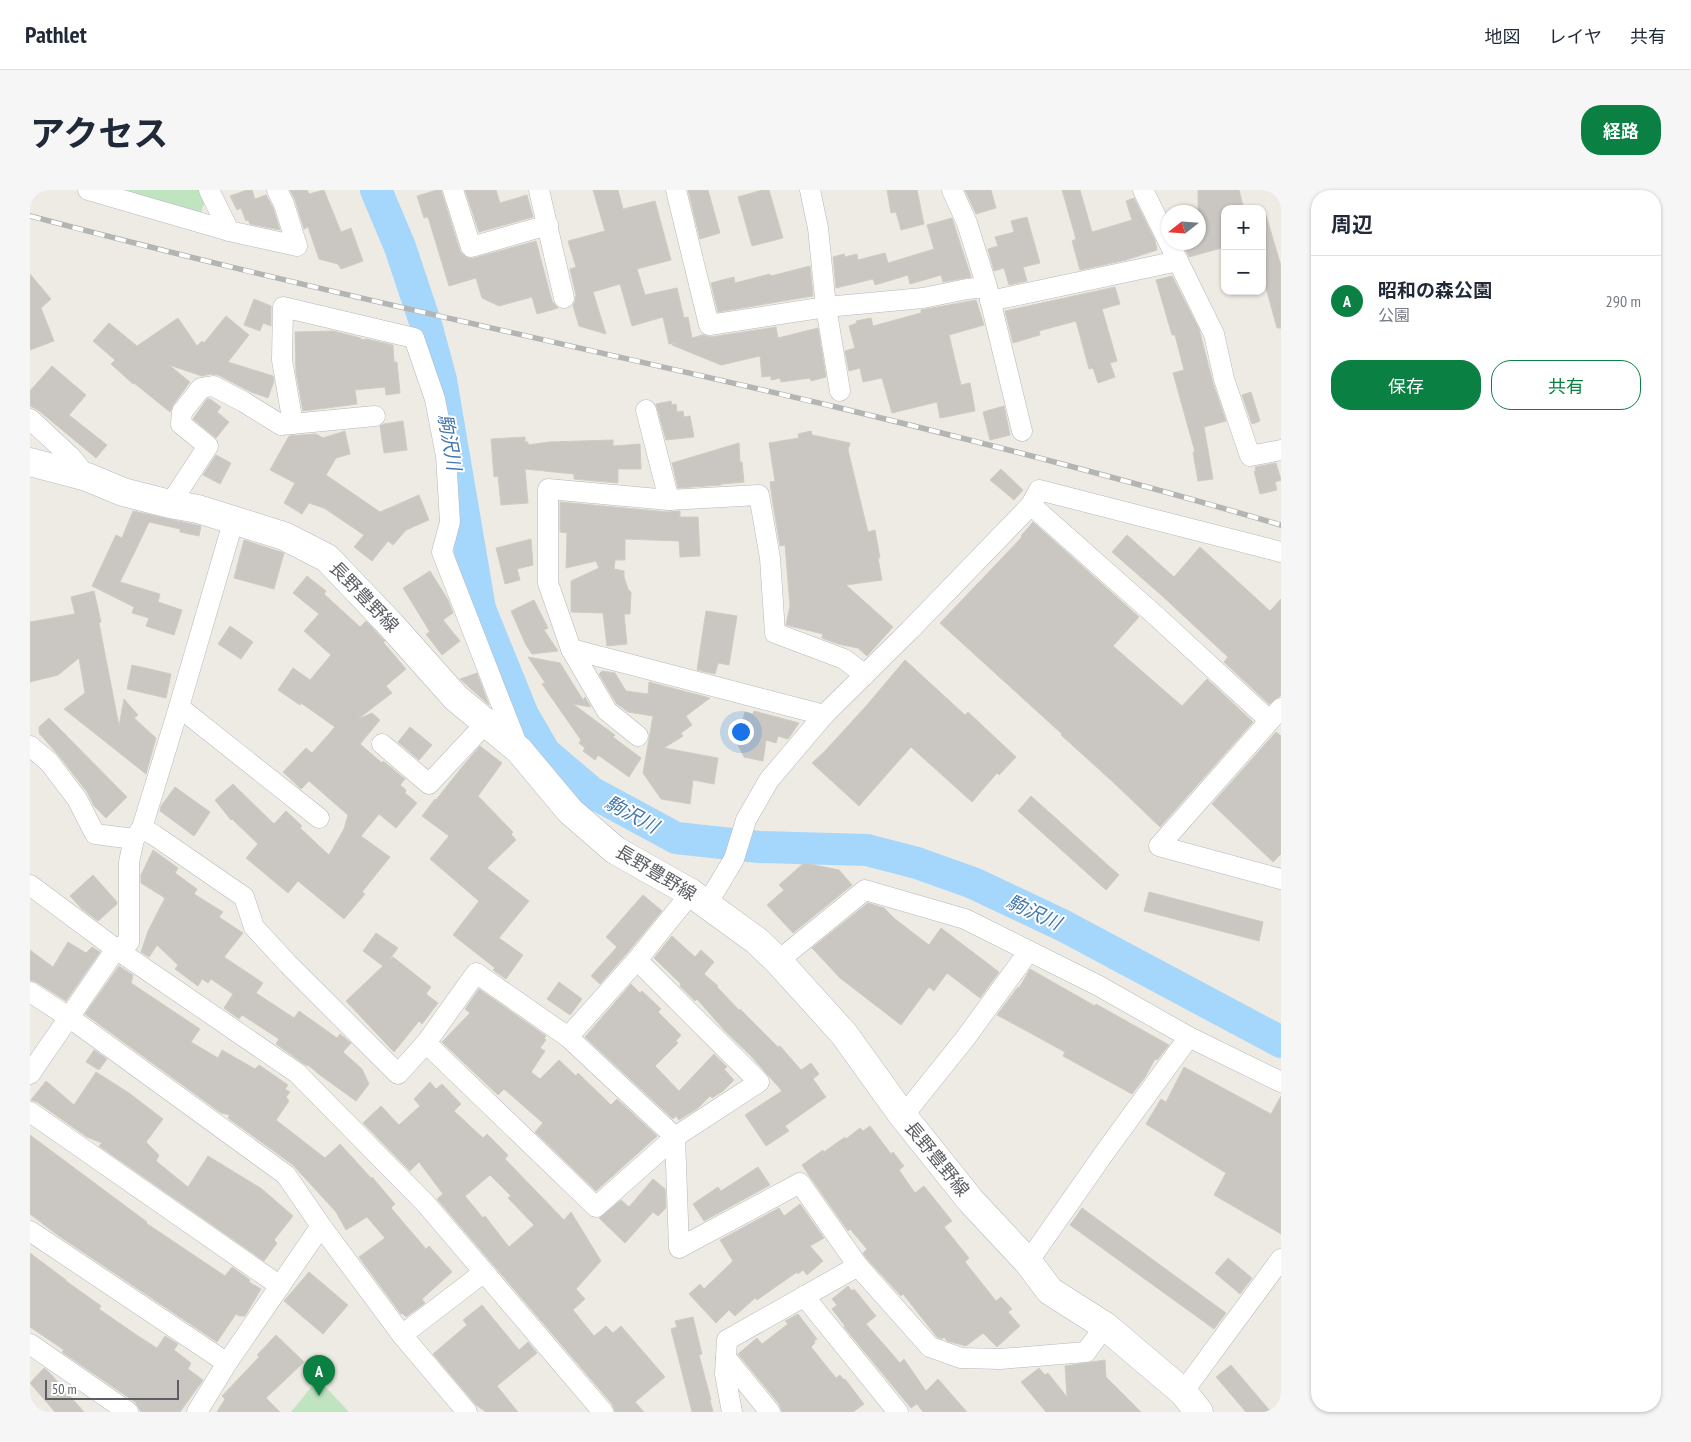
<!DOCTYPE html>
<html lang="ja">
<meta charset="utf-8">
<style>
:root{--surface:#fff;--page:#f6f6f7;--text:#1f2937;--muted:#747a83;--line:#e0e1e3;--accent:#0b8043}
body{margin:0;font-family:"PT Sans Narrow","Noto Sans JP",sans-serif;background:var(--page);color:var(--text)}
.controls{position:absolute;right:15px;top:15px;display:grid;overflow:hidden;border-radius:10px;box-shadow:0 1px 4px #0004}
.controls button{width:45px;height:45px;display:grid;place-items:center;padding:0;border:0;border-bottom:1px solid var(--line);background:var(--surface);color:var(--text);font:25px sans-serif}
.compass{position:absolute;left:1131px;top:15px;width:45px;height:45px;border-radius:50%;background:var(--surface);box-shadow:0 1px 4px #0004;rotate:253deg}
.scale{position:absolute;left:15px;bottom:12px;width:134px;box-sizing:border-box;padding-left:5px;border:2px solid #5b5e63;border-top:0;font-size:14px;line-height:18px;white-space:nowrap;color:#5b5e63;-webkit-text-stroke:4px #fff;paint-order:stroke}
.you{position:absolute;left:710px;top:541px;width:18px;height:18px;margin:-12px;border:4px solid #fff;border-radius:50%;background:#1a73e8;box-shadow:0 0 0 8px #1a73e833}
.badge{display:grid;place-items:center;width:32px;height:32px;border-radius:50%;background:var(--accent);color:#fff;font-size:16px;font-weight:700}
.pin{position:absolute;translate:-50% -41px;filter:drop-shadow(0 1px 2px #0008)}
.pin::after{content:'';position:absolute;top:26px;width:18px;height:15px;background:inherit;clip-path:polygon(0 0,100% 0,50% 100%)}
.list{margin:0;padding:0;list-style:none}
h2{display:flex;justify-content:space-between;align-items:center;height:65px;margin:0;padding:0 20px;font-size:21px}
h2 small{font-size:16px;font-weight:400;color:var(--muted)}
.list li{display:grid;grid-template-columns:32px 1fr auto;gap:15px;align-items:center;box-sizing:border-box;height:90px;padding:0 20px;border-top:1px solid var(--line)}
.list b{display:block;font-size:19px;white-space:nowrap}
.list p{margin:0;font-size:16px;white-space:nowrap;color:var(--muted)}
.list em{font-size:16px;font-style:normal;color:var(--muted)}
.actions{display:flex;gap:10px;padding:15px 20px}
.actions a{flex:1;padding:11px 0;border:1px solid var(--accent);border-radius:20px;text-align:center;font-size:18px;color:var(--accent)}
.actions .main{background:var(--accent);color:#fff}
.map{position:relative;flex:none;width:1251px;height:1222px;overflow:hidden;border-radius:20px}
header{display:flex;align-items:center;gap:30px;box-sizing:border-box;height:70px;padding:0 25px;background:var(--surface);border-bottom:1px solid var(--line)}
header strong{font-size:24px}
nav{display:flex;gap:28px;margin-inline-start:auto;font-size:18px}
.intro{display:flex;align-items:center;justify-content:space-between;box-sizing:border-box;height:120px;padding:0 30px}
h1{margin:0;font-size:35px}
.button{padding:12px 22px;border-radius:20px;background:var(--accent);color:#fff;font-size:18px;font-weight:700}
main{display:flex;gap:30px;padding:0 30px}
aside{flex:1;background:var(--surface);border-radius:20px;box-shadow:0 1px 4px #0004}
.map>svg:first-child{display:block}
.green{fill:#c0e4c0}
.lines{fill:none;stroke-linecap:round;stroke-linejoin:round}
.river{stroke:#a5d6fb;stroke-width:32}
.building{fill:#cac7c2;stroke:#d1ccc1;fill-rule:evenodd}
.street-casing{stroke:#b5b8bc;stroke-width:21}
.secondary-casing{stroke:#b6b9be;stroke-width:29}
.street{stroke:#fff;stroke-width:20}
.secondary{stroke:#fff;stroke-width:28}
.rail-casing{stroke:#b3b4b4;stroke-width:5.5}
.rail{stroke:#fff;stroke-width:4;stroke-dasharray:11;stroke-linecap:butt}
.labels{text-anchor:middle;stroke-width:4;stroke-linejoin:round;paint-order:stroke}
.street-label{font-size:18px;fill:#5b5e63;stroke:#fff}
.water-label{font-size:19px;font-style:italic;fill:#4377ac;stroke:#fff}
</style>
<header>
<strong>Pathlet</strong>
<nav><a>地図</a><a>レイヤ</a><a>共有</a></nav>
</header>
<div class="intro"><h1>アクセス</h1><a class="button">経路</a></div>
<main>
<div class="map">
<svg width="1251" height="1222" viewBox="0 0 1251 1222">
<rect width="100%" height="100%" fill="#edebe3"/>
<g class="green">
<polygon points="98,0 169,0 175,11 171,22 99,6"/>
<polygon points="288,1189 319,1222 261,1222"/>
</g>
<g class="lines">
<polyline class="river" points="346,0 370,57 397,138 411,190 450,419 493,525 515,563 561,602 646,648 729,657 837,660 887,673 943,693 1034,736 1251,852"/>
</g>
<g class="building">
<polygon points="217,0 222,0 225,9 236,5 243,18 250,40 220,34 218,30 216,31 211,18 207,20 200,6"/>
<polygon points="260,0 277,0 279,4 294,0 311,42 321,38 333,71 311,79 308,74 289,69 278,37 274,39 265,10"/>
<polygon points="407,0 411,0 430,61 433,65 438,68 444,68 506,51 522,111 528,118 507,124 502,107 469,116 452,108 446,88 419,96 398,27 394,28 387,6"/>
<polygon points="435,0 466,0 470,13 497,5 503,27 449,42"/>
<polygon points="563,0 588,0 593,19 625,11 641,70 607,79 615,105 647,98 654,128 658,127 662,148 673,145 681,147 746,137 748,148 788,138 796,187 781,191 780,188 751,192 750,188 741,190 741,186 732,187 730,166 691,175 642,155 646,153 639,154 633,127 602,136 590,94 563,102 576,144 549,136 543,116 545,111 546,105 540,79 546,77 538,51 575,41"/>
<polygon points="658,0 678,0 690,43 670,49"/>
<polygon points="732,0 739,0 753,48 722,56 708,7"/>
<polygon points="857,0 887,0 894,34 871,40 866,22 861,23"/>
<polygon points="935,0 961,0 966,18 946,24"/>
<polygon points="1032,0 1050,0 1062,42 1102,30 1096,11 1104,8 1125,50 1127,60 1096,70 1050,80 1042,51 1046,49"/>
<polygon points="1168,0 1209,0 1214,19 1195,19 1195,57 1159,67 1152,52 1168,52"/>
<polygon points="1236,25 1251,76 1251,138 1247,138 1236,98 1232,99 1232,26"/>
<polygon points="997,27 1010,73 993,77 997,91 979,95 974,78 964,81 958,59 968,56 965,47 984,42 981,31"/>
<polygon points="922,28 941,87 913,92 911,85 880,94 878,85 845,95 843,89 806,98 803,67 814,64 815,67 827,64 828,70 855,63 858,73 904,59 897,35"/>
<polygon points="780,76 783,106 688,122 681,93 704,87 705,93 740,84 741,86"/>
<polygon points="0,84 21,109 11,118 24,151 0,160"/>
<polygon points="1142,86 1169,139 1183,193 1196,231 1174,237 1183,289 1168,291 1163,262 1165,262 1143,183 1154,180 1145,145 1142,145 1126,90"/>
<polygon points="1085,97 1090,114 1072,119 1087,171 1080,173 1085,187 1068,193 1063,178 1059,179 1046,131 1009,141 1010,145 983,153 975,121"/>
<polygon points="224,109 241,116 241,136 233,133 230,141 214,135"/>
<polygon points="946,110 954,135 919,145 931,195 940,193 945,221 910,228 907,212 862,223 852,188 833,192 830,178 819,181 815,161 825,158 819,136 827,133 826,131 841,128 843,136 891,123 891,120"/>
<polygon points="196,126 219,145 198,172 243,186 244,191 238,208 221,202 188,185 181,184 172,186 139,175 160,192 143,215 140,222 104,193 103,194 81,174 85,170 63,151 79,133 107,156 148,128 167,156 172,151 174,153"/>
<polygon points="303,141 331,148 331,150 336,149 363,155 364,172 367,172 370,203 356,205 355,197 325,200 327,214 273,221 266,183 265,142"/>
<polygon points="22,176 56,205 39,225 77,255 66,268 8,220 0,216 0,201"/>
<polygon points="1221,202 1230,231 1222,234 1212,205"/>
<polygon points="177,209 180,209 191,217 187,222 199,232 186,248 163,229"/>
<polygon points="641,211 642,215 646,214 647,222 653,221 654,227 660,226 664,247 636,250 626,214"/>
<polygon points="974,216 980,245 960,250 953,222"/>
<polygon points="373,231 377,260 354,263 350,236 354,234"/>
<polygon points="315,241 320,264 306,268 296,285 350,322 389,305 399,330 376,340 363,355 358,351 342,371 324,357 334,345 294,318 279,313 272,324 254,313 265,293 240,280 259,246 286,244 293,248"/>
<polygon points="781,241 782,245 820,253 818,260 838,342 845,340 850,368 848,368 852,390 816,395 863,437 837,466 828,458 808,454 792,448 793,444 756,435 760,416 755,355 750,356 742,308 740,292 745,291 739,253 769,248 768,244"/>
<polygon points="495,247 495,252 498,252 498,255 519,252 583,250 583,256 610,254 611,279 588,279 588,293 544,289 544,284 495,279 498,313 471,315 468,286 464,287 461,249"/>
<polygon points="709,253 710,272 712,272 714,292 691,294 691,295 648,298 642,273"/>
<polygon points="186,265 201,273 190,294 173,285"/>
<polygon points="1246,273 1251,290 1245,292 1247,300 1230,304 1224,281 1226,281 1225,277"/>
<polygon points="971,279 993,300 984,310 960,290"/>
<polygon points="530,312 638,322 650,321 650,327 668,327 670,366 650,367 649,351 595,349 595,370 585,370 584,379 594,381 594,387 598,399 601,402 600,424 594,424 597,454 577,456 573,423 541,422 541,391 569,378 566,371 536,378 537,343 530,342"/>
<polygon points="103,321 171,336 169,346 150,342 150,339 119,332 111,349 90,392 130,404 128,412 152,420 144,445 116,436 119,428 102,423 104,417 62,396 86,345 92,348"/>
<polygon points="1003,332 1109,427 1083,456 1152,516 1177,489 1223,532 1130,637 1084,593 1031,545 1032,544 910,433 992,347 991,346"/>
<polygon points="1097,345 1144,387 1170,357 1240,421 1251,409 1251,505 1249,507 1239,514 1194,472 1198,467 1130,404 1082,362"/>
<polygon points="501,349 503,375 487,379 490,390 475,394 466,358"/>
<polygon points="214,350 254,363 244,399 204,388"/>
<polygon points="400,381 418,410 423,423 413,430 430,451 412,465 396,444 400,442 373,398"/>
<polygon points="277,386 296,401 294,404 330,437 336,431 355,451 353,452 376,479 356,496 362,503 328,529 342,523 350,530 330,554 352,573 353,571 375,589 370,595 376,600 375,603 387,613 366,638 349,624 331,646 360,667 332,702 335,704 314,729 268,691 258,703 216,668 228,654 202,629 201,630 185,610 203,594 244,634 256,621 272,636 270,638 299,665 314,639 318,625 279,591 271,599 253,582 276,558 282,563 305,537 271,513 270,515 248,500 263,478 280,490 301,465 274,441 289,424 263,403"/>
<polygon points="64,401 71,432 69,433 89,536 94,509 108,525 104,528 126,548 116,584 34,519 55,503 49,468 28,485 0,492 0,432 45,424 41,407"/>
<polygon points="504,410 518,438 514,440 528,461 502,464 496,455 481,421"/>
<polygon points="676,421 707,426 699,475 688,473 685,484 667,480"/>
<polygon points="200,436 223,452 211,469 188,454"/>
<polygon points="498,467 530,473 553,510 555,507 561,517 543,514 585,545 583,547 611,568 599,587 568,565 565,570 553,561 555,558 549,553 551,550 512,494 514,493 516,494"/>
<polygon points="875,470 935,525 938,522 986,567 969,585 967,583 942,612 881,557 829,616 782,573 795,561 837,515"/>
<polygon points="102,475 141,484 136,508 97,499"/>
<polygon points="572,481 585,483 596,501 618,504 619,492 680,508 656,526 662,535 651,543 653,546 634,558 688,568 684,594 663,590 660,614 631,609 613,583 623,526 598,522 586,513 569,484"/>
<polygon points="447,483 459,515 430,489"/>
<polygon points="724,521 769,533 758,549 748,546 746,553 736,550 733,571 714,567 707,553 715,522 723,524"/>
<polygon points="19,528 97,607 76,628 64,616 57,602 30,567 9,543 9,537"/>
<polygon points="380,537 402,555 389,570 368,552"/>
<polygon points="1246,542 1251,546 1251,664 1243,672 1182,614"/>
<polygon points="450,556 472,573 448,606 483,642 481,644 486,650 457,678 499,711 469,748 493,765 476,789 463,780 465,778 423,745 449,711 400,669 419,646 392,626 405,609 406,610 432,577"/>
<polygon points="145,597 180,622 164,646 130,621 131,616"/>
<polygon points="1001,606 1089,685 1076,700 988,621"/>
<polygon points="123,660 148,678 145,683 167,699 164,704 193,722 189,727 213,743 194,767 233,793 226,803 264,828 269,821 307,848 310,844 321,853 313,862 332,879 339,894 326,911 290,885 278,875 277,876 246,854 249,849 212,825 209,829 194,818 203,804 181,789 178,793 172,789 168,796 145,779 148,775 127,755 119,767 111,762 118,741 135,708 111,693 111,685"/>
<polygon points="774,673 809,680 822,695 763,743 737,715 754,700 749,695"/>
<polygon points="63,685 87,712 87,714 68,731 52,719 40,706"/>
<polygon points="1119,702 1233,732 1229,751 1114,721"/>
<polygon points="613,705 632,721 598,762 570,794 561,786 587,757 576,747"/>
<polygon points="838,713 854,718 865,729 899,755 911,738 969,782 950,808 917,783 904,801 899,797 871,835 810,788 782,758"/>
<polygon points="346,743 368,758 359,770 363,767 401,797 396,804 408,813 392,834 389,831 364,862 316,811 353,776 333,761"/>
<polygon points="642,746 665,767 671,760 684,772 674,784 688,796 687,797 709,820 710,819 748,857 750,856 771,880 781,873 789,884 783,889 796,907 755,936 759,941 736,956 715,925 752,901 721,866 695,841 667,809 665,811 650,796 651,794 624,768"/>
<polygon points="38,752 56,763 62,757 70,762 36,811 6,792 0,790 0,760 23,777"/>
<polygon points="89,776 103,785 101,793 170,839 161,852 188,868 192,860 225,879 229,875 258,895 255,899 260,902 256,907 259,911 246,930 295,968 310,954 341,988 342,987 365,1014 361,1018 396,1059 399,1056 422,1082 392,1109 395,1113 376,1127 373,1124 371,1124 329,1067 355,1048 337,1027 316,1040 306,1022 263,975 198,928 200,925 191,923 55,824"/>
<polygon points="1000,779 1065,816 1066,814 1139,855 1127,870 1125,869 1115,887 1102,904 1033,866 1035,862 967,825 988,797 989,798"/>
<polygon points="529,792 552,809 540,825 517,809"/>
<polygon points="601,794 610,803 612,801 631,819 628,822 651,845 646,851 648,853 625,876 649,901 684,864 697,877 694,879 704,890 693,901 682,908 680,906 668,918 649,930 646,926 643,929 555,847"/>
<polygon points="449,799 516,846 514,848 516,850 510,858 515,861 501,882 510,889 529,870 546,886 548,883 581,915 587,909 627,946 566,1001 505,942 513,933 474,899 468,905 412,852 440,823 435,819"/>
<polygon points="64,860 77,869 69,880 56,872"/>
<polygon points="1154,877 1241,924 1251,906 1251,1044 1184,1005 1196,983 1116,934 1131,909 1136,912"/>
<polygon points="66,882 99,903 133,929 116,952 129,965 126,971 158,997 178,966 232,999 263,1026 244,1050 247,1053 234,1071 69,956 72,953 57,947 7,912 1,910 16,891 44,915"/>
<path d="M400,892L406,899L412,894L431,914L424,921L453,948L457,944L478,965L475,969L534,1030L541,1022L571,1071L546,1099L555,1109L543,1120L564,1146L576,1136L583,1143L591,1136L635,1187L605,1212L614,1222H585L582,1214L407,1009L413,1004L389,972L380,981L333,933L351,916L369,935L390,916L384,909ZM460,985L481,1006L478,1008L504,1035L479,1057L455,1026L453,1028L435,1006Z"/>
<polygon points="840,936 861,964 863,962 874,976 869,980 885,1003 894,996 922,1031 914,1037 939,1068 935,1072 966,1111 971,1107 982,1119 978,1122 990,1136 967,1157 953,1143 936,1156 917,1151 914,1147 912,1149 907,1147 873,1104 871,1106 837,1069 833,1063 837,1059 820,1039 818,1041 778,984 772,975 793,960 794,962 815,947 816,949 830,938 833,941"/>
<polygon points="0,945 117,1032 116,1033 195,1086 202,1077 220,1090 219,1092 231,1099 215,1126 209,1126 206,1124 187,1152 29,1046 0,1024"/>
<polygon points="728,977 740,995 674,1031 663,1014 688,997 691,1001"/>
<polygon points="623,989 635,999 636,1018 628,1026 623,1022 595,1053 569,1028 591,1010 599,1017"/>
<polygon points="770,1014 794,1048 780,1056 793,1071 777,1085 773,1080 768,1084 767,1082 727,1110 725,1108 705,1126 699,1120 686,1133 659,1104 670,1094 674,1099 703,1071 690,1050 749,1018 754,1026"/>
<polygon points="1052,1018 1196,1123 1184,1139 1040,1035"/>
<polygon points="0,1063 36,1090 36,1091 71,1116 69,1119 108,1146 127,1158 135,1146 148,1154 144,1160 161,1173 158,1179 173,1190 150,1222 111,1222 105,1212 32,1162 34,1160 0,1137"/>
<polygon points="1198,1068 1222,1088 1210,1104 1185,1083"/>
<polygon points="279,1082 318,1115 293,1144 254,1111"/>
<polygon points="818,1096 822,1101 824,1099 846,1126 836,1134 870,1173 874,1169 896,1201 908,1189 937,1222 893,1222 887,1214 881,1218 814,1137 815,1136 802,1119 807,1115 802,1109"/>
<polygon points="452,1115 489,1160 498,1152 507,1163 467,1196 488,1222 456,1222 446,1215 403,1164 437,1135 433,1130"/>
<polygon points="768,1124 787,1149 784,1151 785,1153 781,1157 806,1188 810,1185 814,1190 815,1189 834,1214 823,1222 752,1222 749,1214 708,1164 727,1148 732,1154 758,1134 755,1131"/>
<polygon points="663,1127 672,1164 669,1165 681,1210 680,1210 683,1222 662,1222 641,1139 647,1137 645,1131"/>
<polygon points="246,1145 274,1172 236,1208 250,1222 187,1222 195,1209 192,1206 229,1167 227,1165"/>
<polygon points="1075,1170 1076,1187 1111,1222 1016,1222 991,1192 1009,1178 1015,1185 1018,1183 1037,1207 1035,1176"/>
<polygon points="1201,1175 1241,1222 1216,1222 1186,1187"/>
<polygon points="14,1178 19,1182 54,1222 25,1222 0,1193"/>
</g>
<g class="lines">
<defs>
<g id="street">
<polyline points="58,0 199,41 179,0"/>
<polyline points="423,0 441,57 518,35"/>
<polyline points="509,0 534,108"/>
<polyline points="646,0 679,135 796,117 893,108 937,99 957,97 992,241"/>
<polyline points="780,0 788,38 796,117 810,201"/>
<polyline points="922,0 937,33 957,97"/>
<polyline points="199,41 267,56 254,14 247,0"/>
<polyline points="1148,71 1184,144 1194,189 1220,266 1251,260"/>
<polyline points="960,111 1148,71 1113,0"/>
<polyline points="616,220 639,310"/>
<polyline points="0,229 41,267 57,287"/>
<polyline points="263,234 252,170 253,117 384,148 405,209 416,266 420,332 412,362 488,557"/>
<polyline points="140,314 178,256 151,234 152,222 171,198 183,196 214,212 251,235 345,226"/>
<polyline points="1001,315 1125,425 1239,530"/>
<polyline points="541,459 577,521 608,546"/>
<polyline points="149,517 289,628"/>
<polyline points="1251,518 1129,656 1251,689"/>
<polyline points="794,525 541,459 518,393 518,299 639,310 729,305 740,368 745,443 814,469 835,485"/>
<polyline points="352,554 399,594 456,533"/>
<polyline points="0,556 19,572 47,609 65,644 104,649"/>
<polyline points="112,638 124,645 214,707 224,737 258,774 368,884 396,853 446,783 538,847 607,770 661,703"/>
<polyline points="0,695 86,759 267,883 396,1014 573,1222"/>
<polyline points="677,714 704,669 716,630 739,590 794,525 880,440 1001,315 1009,300 1251,362"/>
<polyline points="748,771 835,700 935,729 1069,796 1159,847 1251,892"/>
<polyline points="0,802 40,828 256,985 291,1036 372,1145 437,1222"/>
<polyline points="538,847 645,947 649,1058 770,993 828,1076"/>
<polyline points="396,853 566,1017 645,947 729,892 607,770"/>
<polyline points="0,884 86,759 99,752 99,672 104,649 112,638 149,517 204,329"/>
<polyline points="0,922 250,1096"/>
<polyline points="873,926 934,850 999,761"/>
<polyline points="0,1041 197,1173"/>
<polyline points="998,1072 1075,962 1159,847"/>
<polyline points="774,1106 868,1222"/>
<polyline points="372,1145 453,1083"/>
<polyline points="0,1154 98,1222"/>
<polyline points="696,1168 740,1222"/>
<polyline points="1153,1202 1251,1069"/>
<polyline points="167,1222 197,1173 291,1036"/>
<polyline points="702,1222 695,1184 697,1150 828,1076 900,1157 931,1168 970,1169 1056,1162 1075,1136"/>
</g>
<polyline id="secondary" points="0,272 57,287 93,302 140,314 168,319 254,346 297,368 361,435 426,508 489,560 540,621 585,660 661,703 727,751 748,771 814,844 873,926 941,1011 998,1072 1020,1101 1075,1136 1153,1202 1169,1222"/>
</defs>
<use href="#street" class="street-casing"/>
<use href="#secondary" class="secondary-casing"/>
<use href="#street" class="street"/>
<use href="#secondary" class="secondary"/>
<defs>
<path id="rail" d="M0,26C267,97 538,154 806,217C956,253 1104,292 1251,335"/>
</defs>
<use href="#rail" class="rail-casing"/>
<use href="#rail" class="rail"/>
</g>
<g class="labels">
<g class="street-label">
<text transform="translate(334 407) rotate(46)" y="6">長野豊野線</text>
<text transform="translate(626 683) rotate(31)" y="6">長野豊野線</text>
<text transform="translate(907 969) rotate(51)" y="6">長野豊野線</text>
</g>
<g class="water-label">
<text transform="translate(420 252) rotate(80)" y="7">駒沢川</text>
<text transform="translate(602 624) rotate(28)" y="7">駒沢川</text>
<text transform="translate(1004 722) rotate(25)" y="7">駒沢川</text>
</g>
</g>
</svg>
<div class="controls">
<button>+</button>
<button>−</button>
</div>
<svg class="compass" viewBox="-18 -18 36 36"><path d="M0-13l5 13h-10z" fill="#e53935"/><path d="M0 13l5-13h-10z" fill="#747a83"/></svg>
<div class="scale">50 m</div>
<div class="you"></div>
<div class="pin badge" style="left:289px;top:1206px">A</div>
</div>
<aside>
<h2>周辺<small></small></h2>
<ul class="list">
<li><span class="badge">A</span><div><b>昭和の森公園</b><p>公園</p></div><em>290 m</em></li>
</ul>
<div class="actions"><a class="main">保存</a><a>共有</a></div>
</aside>
</main>
